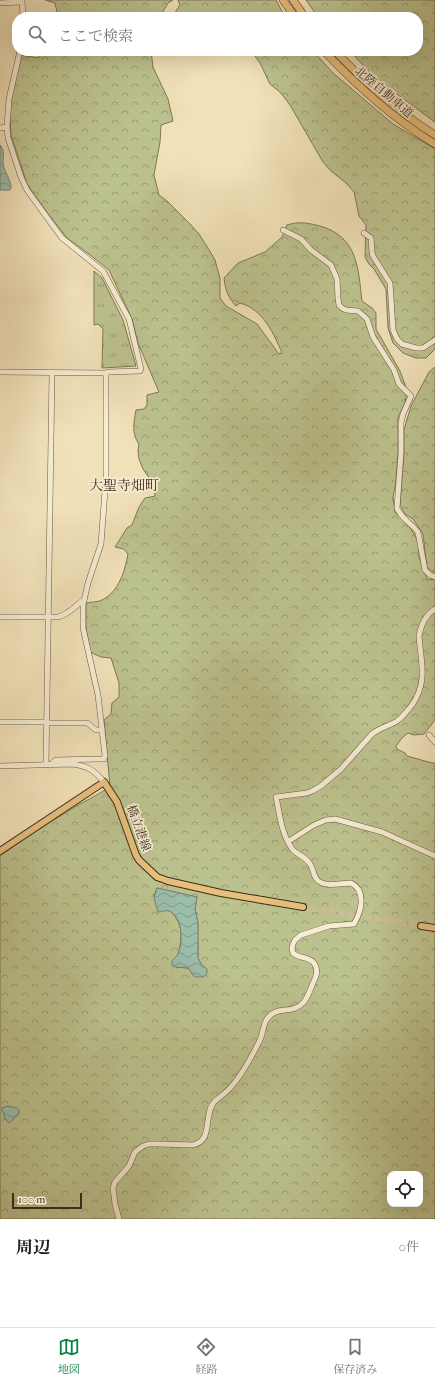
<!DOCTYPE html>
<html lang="ja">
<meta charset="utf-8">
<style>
:root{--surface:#fff;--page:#f2f2f2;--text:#202124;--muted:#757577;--line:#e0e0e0;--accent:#0b8043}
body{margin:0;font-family:"IM FELL French Canon","Noto Serif JP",serif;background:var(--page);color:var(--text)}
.controls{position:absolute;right:12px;bottom:12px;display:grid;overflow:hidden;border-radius:8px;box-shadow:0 4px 16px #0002}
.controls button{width:36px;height:36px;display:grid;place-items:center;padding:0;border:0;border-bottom:1px solid var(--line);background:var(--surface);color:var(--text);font:20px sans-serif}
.scale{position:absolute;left:12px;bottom:10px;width:70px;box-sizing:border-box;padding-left:4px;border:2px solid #3f2c1e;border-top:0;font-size:11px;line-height:14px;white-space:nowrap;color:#3f2c1e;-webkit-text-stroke:3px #f6ecd2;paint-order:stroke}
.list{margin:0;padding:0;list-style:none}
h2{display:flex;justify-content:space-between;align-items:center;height:52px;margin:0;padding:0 16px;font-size:17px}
h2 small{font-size:13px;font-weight:400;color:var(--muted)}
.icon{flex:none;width:22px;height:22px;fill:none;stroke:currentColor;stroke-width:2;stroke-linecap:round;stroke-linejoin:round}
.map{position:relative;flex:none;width:435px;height:1219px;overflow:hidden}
.search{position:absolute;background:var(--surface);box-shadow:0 4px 16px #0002;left:12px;right:12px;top:12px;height:44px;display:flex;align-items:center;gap:10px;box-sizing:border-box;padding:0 14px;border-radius:16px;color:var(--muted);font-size:15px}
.sheet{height:108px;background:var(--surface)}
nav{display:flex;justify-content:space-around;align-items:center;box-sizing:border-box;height:56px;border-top:1px solid var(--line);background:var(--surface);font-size:11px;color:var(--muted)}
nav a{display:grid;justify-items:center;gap:2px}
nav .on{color:var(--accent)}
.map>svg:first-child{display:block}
.grass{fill:url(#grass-tufts);stroke:#7e7756}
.forest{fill:url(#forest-crowns);stroke:#7e7756;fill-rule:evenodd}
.water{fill:url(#water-waves);stroke:#768473}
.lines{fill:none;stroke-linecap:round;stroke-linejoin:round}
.major-tunnel{stroke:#cdbd9a;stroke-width:6;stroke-dasharray:6 3;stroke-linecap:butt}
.minor-casing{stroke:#6c5945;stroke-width:6}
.major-casing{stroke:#3f2c1e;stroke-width:8}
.highway-casing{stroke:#3f2c1e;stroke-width:8}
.minor{stroke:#f6ecd2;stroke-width:5}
.major{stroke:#e8c07c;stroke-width:6}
.highway{stroke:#e8c07c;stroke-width:7}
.labels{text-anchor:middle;stroke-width:3.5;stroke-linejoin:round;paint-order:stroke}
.street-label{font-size:12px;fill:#3f2c1e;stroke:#f6ecd2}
.quarter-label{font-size:14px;fill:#3f2c1e;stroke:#f6ecd2}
</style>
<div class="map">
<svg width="435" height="1219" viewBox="0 0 435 1219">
<defs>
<pattern id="grass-tufts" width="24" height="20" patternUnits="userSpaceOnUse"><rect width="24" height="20" fill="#bcc28e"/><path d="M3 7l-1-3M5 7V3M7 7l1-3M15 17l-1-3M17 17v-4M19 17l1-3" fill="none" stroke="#9a9e73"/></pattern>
<pattern id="forest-crowns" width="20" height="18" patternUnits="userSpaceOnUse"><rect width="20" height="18" fill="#bcc28e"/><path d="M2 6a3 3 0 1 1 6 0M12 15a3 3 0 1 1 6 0" fill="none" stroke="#9a9e73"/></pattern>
<pattern id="water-waves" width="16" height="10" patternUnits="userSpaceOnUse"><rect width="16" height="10" fill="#9bbeab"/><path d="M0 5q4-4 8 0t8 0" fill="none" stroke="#809b8b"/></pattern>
</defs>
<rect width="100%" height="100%" fill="#f1e1b9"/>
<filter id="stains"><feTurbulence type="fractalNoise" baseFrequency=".005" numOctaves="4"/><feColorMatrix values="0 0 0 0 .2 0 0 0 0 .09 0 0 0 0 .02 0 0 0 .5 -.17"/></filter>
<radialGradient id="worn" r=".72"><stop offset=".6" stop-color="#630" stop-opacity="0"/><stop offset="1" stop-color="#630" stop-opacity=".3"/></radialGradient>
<polygon class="grass" points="94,271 102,278 123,320 136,366 102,368 103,329 98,324 94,325"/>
<g class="forest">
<polygon points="45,0 173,0 168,3 160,17 58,17 55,3"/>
<polygon points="178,0 276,0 285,17 172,17 180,5"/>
<polygon points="306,0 435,0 435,122 376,79 350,51 418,51 418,17 318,17"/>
<path d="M43,51H151L153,67L168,99L173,121L161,125L160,142L154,175L159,195L167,201L190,224L199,234L211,253L215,260L220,278V298L226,306L257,324L279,354L282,353C274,334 263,309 240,303L236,306C228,297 225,289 224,278L238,263L265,252L282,237L287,225C299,221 308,223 320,226C358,237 358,268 362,301L372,308L376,313V329L400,371L407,390L405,403L398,417V451L396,481L393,497L395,512L410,527L419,543V557L427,579L435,580V720L424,734L414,735L408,733L402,738L396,746L397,749L405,753L407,756L432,763H435V1219H0V856C24,839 48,823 73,808C86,800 99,795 110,786L104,720L111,714L112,703L119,697V683L111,658L101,657L90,652L86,629V603C91,602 98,602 102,600C119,592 125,570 128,554L124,549L115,547L127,528L132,525L139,507L145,498L155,496L154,485L143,469L139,459L138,450L139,444C131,433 134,422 136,410L144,409L147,405V395L159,392L138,343L132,319L109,270L89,254L67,238L46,211L27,184L11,135L10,119L11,90L21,55L38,58ZM157,888L197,897L195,909L198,923V958L201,964L207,970L193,975L188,968L176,967C178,951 186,933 176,918C175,916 173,913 170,911C167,910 161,910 158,910L154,896ZM19,1114L10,1122H8L4,1116ZM390,1174H420V1204H390Z"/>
<polygon points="249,51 313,51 333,73 393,124 435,149 435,349 426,358 416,358 403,353 393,343 388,328 386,289 374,269 369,264 365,257 366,225 359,216 354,192 346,183 331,171 323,162 290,105 281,93 270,84 260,63 255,56"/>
<polygon points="435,367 435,573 427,568 423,534 413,519 405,514 400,505 404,453 404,430 411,406 429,372"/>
</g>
<g class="water">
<path d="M0,145C5,151 3,156 3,163C4,172 11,179 11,188L10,190H0Z"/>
<path d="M157,888L197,897L195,909L198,923V958L201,964L207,969V973L205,976L201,977H195L188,968L176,967L172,965V961C174,958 177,957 178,954C183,942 183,919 171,912C167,909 163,912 158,912L154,898Z"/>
<polygon points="8,1106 17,1108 19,1110 19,1114 9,1123 6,1120 2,1110 2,1108"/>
</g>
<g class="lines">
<polyline class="major-tunnel" points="303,907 421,926"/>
<defs>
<g id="minor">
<polyline points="22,0 23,17"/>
<polyline points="0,3 21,2"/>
<polyline points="0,128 7,127"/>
<path d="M283,230L301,239L311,250L331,265L337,279L338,298L339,305L342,308L346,310L358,311L367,319L373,337L394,370L399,384L411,396L403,414L401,423V453L397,508C401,518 411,523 418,532L425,570L430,575L435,577"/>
<polyline points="364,233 371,238 372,252 373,256 390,283 393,330 397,339 402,344 416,348 423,348 435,340"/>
<polyline points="0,372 106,373 108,372 140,371 141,369 129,319 103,271 62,238 27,190 21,177 8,138 7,127 9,99 20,51"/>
<path d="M0,617H58C70,614 74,606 84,600"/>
<polyline points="0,722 47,722"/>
<polyline points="47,723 87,723 96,730 102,730"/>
<polyline points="429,735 435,742"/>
<polyline points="46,765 52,374"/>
<polyline points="50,765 56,760 98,759 104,759 105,756 98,695 83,628 83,605 88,583 101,544 106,477 106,373"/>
<path d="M0,766L72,764C88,766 94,770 104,782"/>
<polyline points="289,841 314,825 326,820 335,819 382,832 435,856"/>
<path d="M119,1219L115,1204L113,1188L115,1182L129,1166L135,1152L143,1146L149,1144H159L192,1145C214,1142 203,1114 214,1102C219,1097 225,1094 230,1088C242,1075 251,1058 259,1042C263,1035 263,1024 267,1019C278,1004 291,1016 304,1002C308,997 310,990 313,983C316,977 319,970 314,963C309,956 299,959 293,953L292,949L293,944L295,940L301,935L329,926L354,924C361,912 367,891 351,883C341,883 328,887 320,882C313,879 314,869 310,864C306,857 298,855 293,850C281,834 280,815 276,797L307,793L312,791L321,786L341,769L372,734C379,728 389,726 397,721C403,717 407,711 412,705C428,682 421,663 419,636C421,625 425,615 435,609"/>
</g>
<g id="major">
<polyline points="0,851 104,782 117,802 136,855 139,860 157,877 168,881 221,893 303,907"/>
<polyline points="421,926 435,928"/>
</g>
<g id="highway">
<polyline points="283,0 295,17"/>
<polyline points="293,0 305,17"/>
<path d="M324,51C357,86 394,119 435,144"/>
<path d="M335,51C365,82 398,112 435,135"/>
</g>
</defs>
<use href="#minor" class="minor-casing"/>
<use href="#major" class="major-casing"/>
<use href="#highway" class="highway-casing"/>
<use href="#minor" class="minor"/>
<use href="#major" class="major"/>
<use href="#highway" class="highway"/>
</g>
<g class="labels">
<g class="street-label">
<text transform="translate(384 92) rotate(40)" y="4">北陸自動車道</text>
<text transform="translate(139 828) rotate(70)" y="4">橋立港線</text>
</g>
<g class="quarter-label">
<text x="124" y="490">大聖寺畑町</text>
</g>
</g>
<rect width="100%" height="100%" filter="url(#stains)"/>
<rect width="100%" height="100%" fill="url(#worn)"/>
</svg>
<div class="controls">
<button><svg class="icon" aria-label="locate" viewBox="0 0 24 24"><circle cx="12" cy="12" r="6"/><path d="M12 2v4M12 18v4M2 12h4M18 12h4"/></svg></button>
</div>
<div class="scale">100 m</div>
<div class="search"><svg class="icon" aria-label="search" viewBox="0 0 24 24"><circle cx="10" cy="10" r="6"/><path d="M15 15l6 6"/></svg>ここで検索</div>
</div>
<section class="sheet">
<h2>周辺<small>0件</small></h2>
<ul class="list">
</ul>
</section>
<nav>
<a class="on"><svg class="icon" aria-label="map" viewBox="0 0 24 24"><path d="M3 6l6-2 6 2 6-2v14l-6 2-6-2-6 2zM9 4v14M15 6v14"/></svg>地図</a>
<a><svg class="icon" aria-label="directions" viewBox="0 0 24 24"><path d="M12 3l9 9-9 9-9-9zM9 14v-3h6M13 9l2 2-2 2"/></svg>経路</a>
<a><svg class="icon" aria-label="saved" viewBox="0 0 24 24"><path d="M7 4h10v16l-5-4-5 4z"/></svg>保存済み</a>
</nav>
